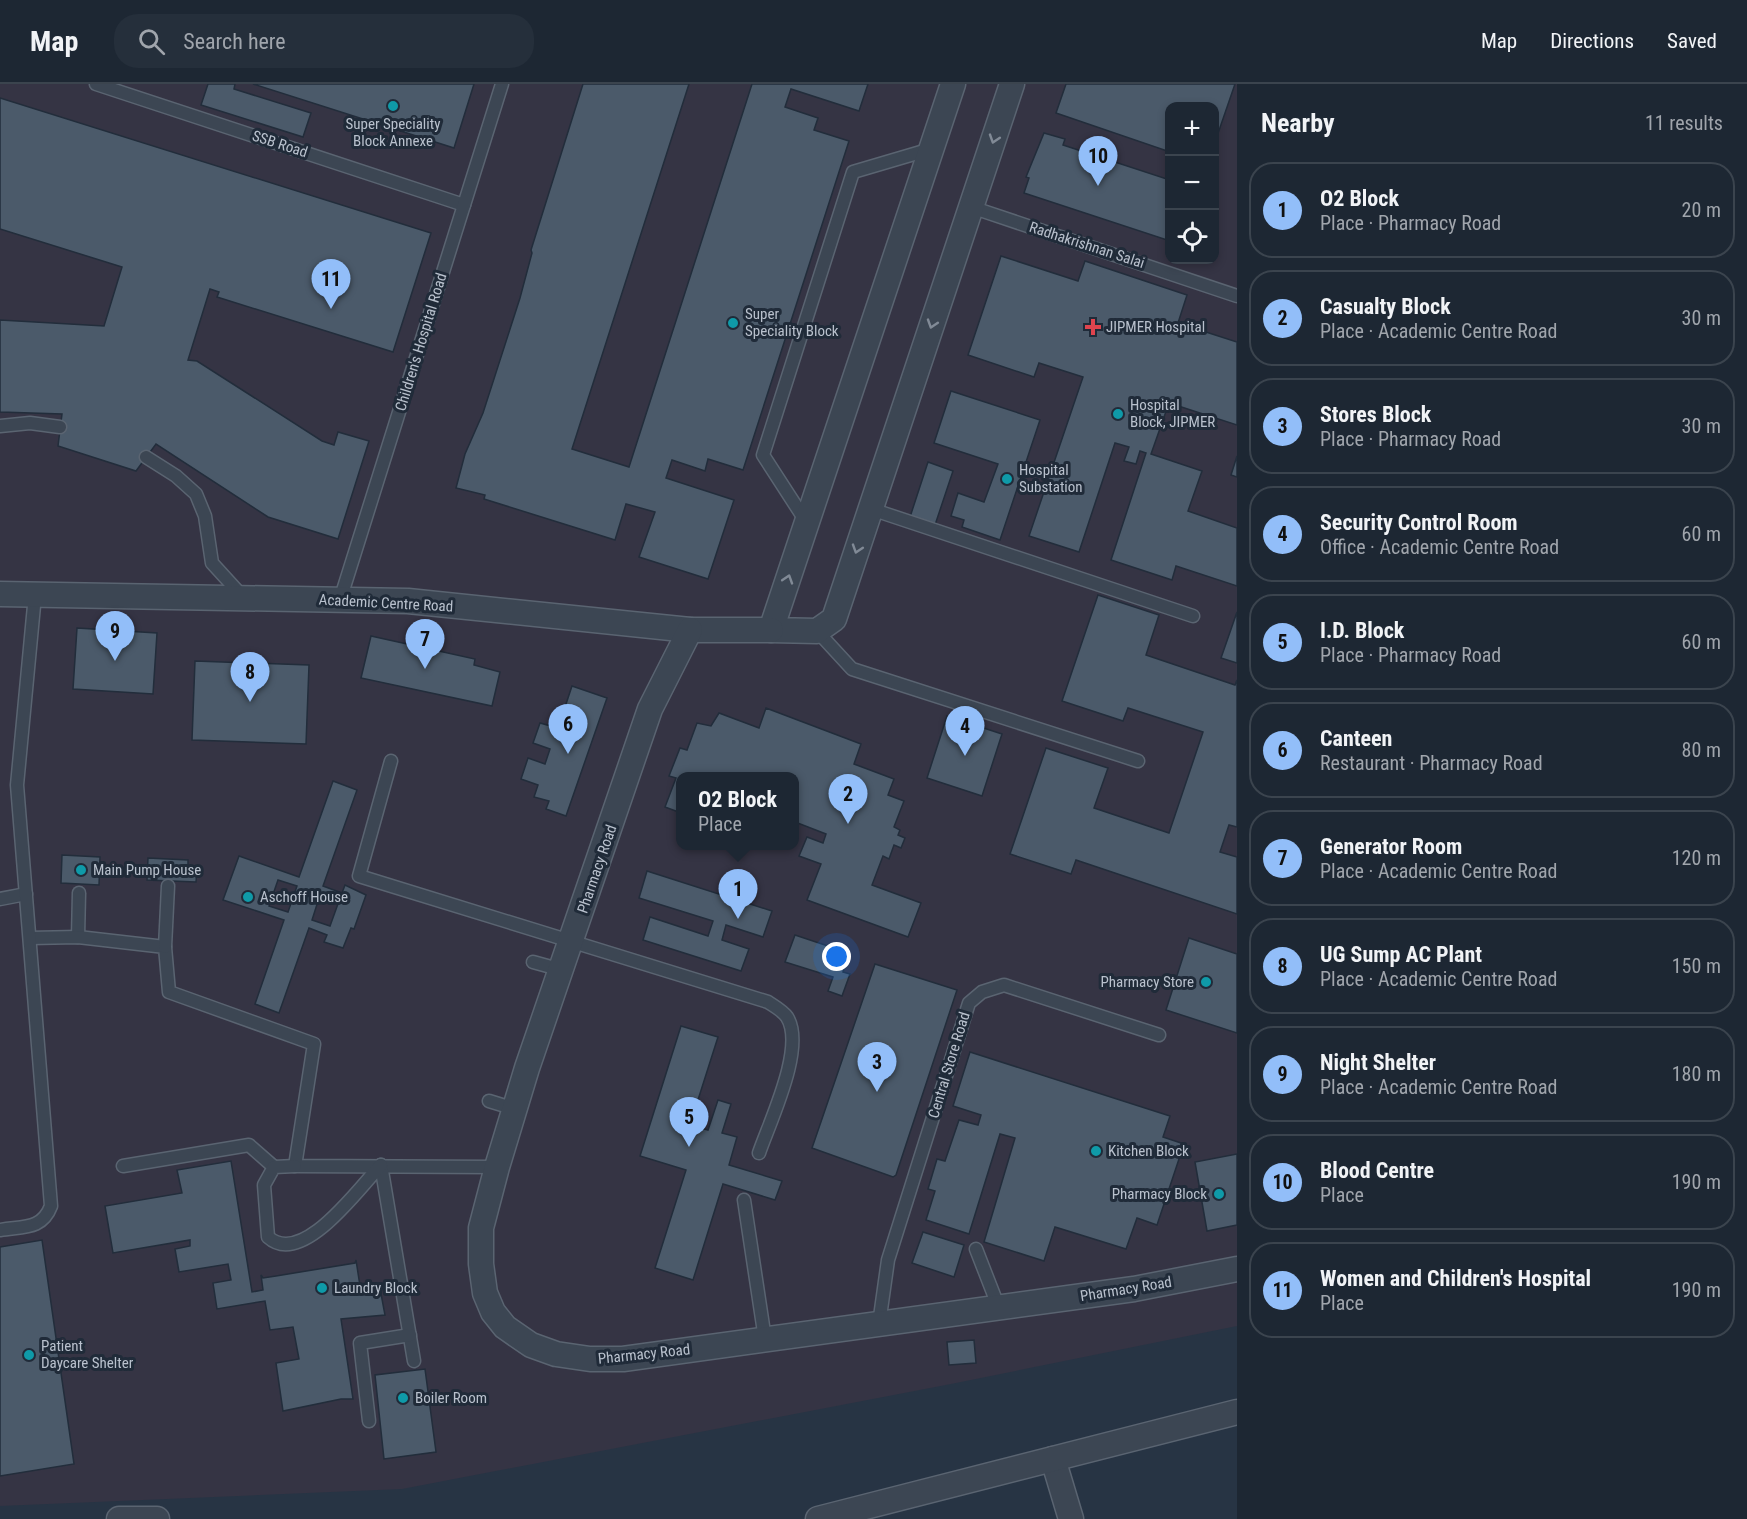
<!DOCTYPE html>
<meta charset="utf-8">
<style>
:root{--surface:#1d2733;--page:#252f3b;--text:#f1f3f6;--muted:#a0a5ac;--line:#3b444e;--accent:#92bef9}
body{margin:0;font-family:"Roboto Condensed",sans-serif;background:var(--page);color:var(--text)}
.controls{position:absolute;right:18px;top:18px;display:grid;overflow:hidden;border-radius:12px;box-shadow:0 3px 9px #0003}
.controls button{width:54px;height:54px;display:grid;place-items:center;padding:0;border:0;border-bottom:2px solid var(--line);background:var(--surface);color:var(--text);font:30px sans-serif}
.you{position:absolute;left:837px;top:873px;width:21px;height:21px;margin:-15px;border:4px solid #fff;border-radius:50%;background:#1a73e8;box-shadow:0 0 0 9px #1a73e833}
.badge{display:grid;place-items:center;width:39px;height:39px;border-radius:50%;background:var(--accent);color:#111;font-size:20px;font-weight:700}
.pin{position:absolute;translate:-50% -50px;filter:drop-shadow(0 2px 3px #0008)}
.pin::after{content:'';position:absolute;top:32px;width:21px;height:18px;background:inherit;clip-path:polygon(0 0,100% 0,50% 100%)}
.popup{position:absolute;left:676px;top:688px;width:123px;height:78px;box-sizing:border-box;display:grid;place-content:center;border-radius:12px;background:var(--surface);filter:drop-shadow(0 2px 4px #0005);font-size:20px;white-space:nowrap;color:var(--muted)}
.popup b{font-size:22px;color:var(--text)}
.popup::after{content:'';position:absolute;left:50%;top:100%;margin-left:-12px;border:12px solid transparent;border-top-color:var(--surface)}
.list{margin:0;padding:0;list-style:none}
h2{display:flex;justify-content:space-between;align-items:center;height:78px;margin:0;padding:0 24px;font-size:26px}
h2 small{font-size:20px;font-weight:400;color:var(--muted)}
.list li{display:grid;grid-template-columns:39px 1fr auto;gap:18px;align-items:center;box-sizing:border-box;height:96px;margin:0 12px 12px;padding:0 12px;border:2px solid var(--line);border-radius:24px}
.list b{display:block;font-size:22px;white-space:nowrap}
.list p{margin:0;font-size:20px;white-space:nowrap;color:var(--muted)}
.list em{font-size:20px;font-style:normal;color:var(--muted)}
.icon{flex:none;width:33px;height:33px;fill:none;stroke:currentColor;stroke-width:2;stroke-linecap:round;stroke-linejoin:round}
.map{position:relative;flex:none;width:1237px;height:1435px;overflow:hidden}
header{display:flex;align-items:center;gap:36px;box-sizing:border-box;height:84px;padding:0 30px;background:var(--surface);border-bottom:2px solid var(--line)}
header strong{font-size:28px}
nav{display:flex;gap:33px;margin-inline-start:auto;font-size:21px}
.search{width:420px;height:54px;background:var(--page);display:flex;align-items:center;gap:15px;box-sizing:border-box;padding:0 21px;border-radius:24px;color:var(--muted);font-size:22px}
main{display:flex}
aside{flex:1;background:var(--surface)}
.map>svg:first-child{display:block}
.medical{fill:#353444;fill-rule:evenodd}
.building{fill:#4b5a6a;stroke:#222d3b;stroke-width:1.5;fill-rule:evenodd}
.lines{fill:none;stroke-linecap:round;stroke-linejoin:round}
.lane-casing{stroke:#5a6471;stroke-width:15}
.street-casing{stroke:#5a6471;stroke-width:27}
.lane{stroke:#3c4653;stroke-width:12}
.street{stroke:#3c4653;stroke-width:24}
.oneway{stroke:#818a96}
.culture-dot{fill:#0f9aa8;stroke:#202b39;stroke-width:2}
.health-dot{fill:#e0444e;stroke:#202b39;stroke-width:2}
.labels{text-anchor:middle;stroke-width:6;stroke-linejoin:round;paint-order:stroke}
.poi-label{font-size:15px;fill:#b9c1cd;stroke:#202b39;text-anchor:start}
.street-label{font-size:15px;fill:#b9c1cd;stroke:#202b39}
</style>
<header>
<strong>Map</strong>
<div class="search"><svg class="icon" aria-label="search" viewBox="0 0 24 24"><circle cx="10" cy="10" r="6"/><path d="M15 15l6 6"/></svg>Search here</div>
<nav><a>Map</a><a>Directions</a><a>Saved</a></nav>
</header>
<main>
<div class="map">
<svg width="1237" height="1435" viewBox="0 0 1237 1435">
<rect width="100%" height="100%" fill="#273444"/>
<path class="medical" d="M0,0H1237V1242L951,1300L402,1405L0,1422ZM1170,22H1214V176H1170ZM681,692H795V762H681Z"/>
<g class="building">
<polygon points="208,0 235,0 234,5 311,29 303,53 201,21"/>
<polygon points="253,0 474,0 454,64"/>
<polygon points="583,0 689,0 572,365 629,383 752,0 868,0 859,27 791,5 785,23 818,34 814,46 849,57 743,386 708,375 705,387 672,376 666,394 734,416 708,495 639,473 655,428 626,420 615,456 484,415 485,411 456,404 465,370 483,329 520,214 532,169 531,166"/>
<polygon points="1066,0 1235,0 1214,61 1214,22 1170,22 1170,68 1056,29"/>
<polygon points="0,14 431,149 393,268 217,213 219,208 210,205 188,276 197,277 322,357 334,361 338,348 369,357 338,455 268,433 156,360 136,387 58,362 62,330 0,328 0,236 104,242 122,183 0,145"/>
<polygon points="1044,49 1065,55 1063,61 1170,96 1170,157 1024,109 1029,94 1026,93"/>
<polygon points="1001,172 1078,197 1085,177 1187,211 1178,239 1237,258 1237,341 1169,319 1151,370 1202,387 1188,427 1237,444 1237,502 1176,482 1172,496 1111,476 1146,369 1140,367 1136,380 1124,377 1129,363 1115,359 1079,468 1029,452 1083,293 1039,279 1034,293 968,271"/>
<polygon points="951,307 1040,336 1000,456 962,443 964,436 951,432 958,409 984,418 998,380 934,359"/>
<polygon points="1237,372 1237,393 1231,391"/>
<polygon points="928,378 953,387 935,441 910,433"/>
<polygon points="1098,511 1159,531 1146,571 1235,601 1237,596 1237,743 1229,741 1220,768 1237,773 1237,830 1076,776 1071,790 1010,770 1046,664 1108,684 1094,724 1169,749 1203,648 1128,624 1123,637 1062,617"/>
<polygon points="1237,528 1237,579 1221,574"/>
<polygon points="77,544 157,549 153,610 73,605"/>
<polygon points="371,552 475,575 474,581 500,588 492,622 361,594"/>
<polygon points="195,577 309,581 306,660 192,656"/>
<polygon points="572,602 607,614 566,732 546,725 549,717 534,713 538,701 521,695 528,674 545,680 550,665 533,659 540,639 558,644"/>
<polygon points="766,624 861,660 854,680 894,695 888,711 904,717 894,743 900,746 898,751 905,754 901,764 894,761 889,775 883,772 872,801 921,819 908,853 807,816 821,780 799,772 807,753 823,759 826,750 795,738 795,692 681,692 681,729 665,723 676,694 669,692 680,664 687,666 697,639 711,642 719,629 759,644"/>
<polygon points="947,632 1002,650 982,712 927,694"/>
<path d="M333,697L357,706L323,802L342,809L345,801L366,811L354,845L351,844L343,864L324,858L327,851L309,844L279,929L255,920L284,836L223,816L239,772L299,793ZM278,796L297,802L288,828L269,822ZM320,811L339,817L330,842L312,836Z"/>
<polygon points="62,771 100,773 99,801 61,799"/>
<polygon points="148,774 188,776 188,783 197,783 196,798 147,796"/>
<polygon points="647,787 772,827 763,853 726,841 722,856 749,865 741,887 643,856 650,833 708,852 713,837 639,814"/>
<polygon points="795,851 849,869 843,888 850,890 842,912 828,907 833,893 785,878"/>
<polygon points="1189,854 1237,870 1237,949 1166,926"/>
<polygon points="875,880 957,906 896,1091 893,1093 812,1064"/>
<polygon points="681,942 718,953 690,1041 708,1046 718,1016 731,1020 722,1049 737,1053 729,1081 782,1097 775,1116 723,1100 693,1196 655,1184 686,1086 640,1072"/>
<polygon points="970,968 1170,1032 1163,1053 1184,1060 1157,1141 1137,1134 1126,1165 1055,1143 1044,1177 984,1158 1015,1054 1000,1050 969,1150 926,1136 935,1107 928,1105 937,1075 945,1077 959,1036 978,1041 981,1031 953,1022"/>
<polygon points="1237,1070 1237,1141 1207,1147 1195,1078"/>
<polygon points="231,1077 252,1208 263,1206 261,1191 263,1194 276,1192 355,1179 356,1176 360,1202 379,1199 385,1231 341,1235 353,1315 341,1315 283,1327 276,1279 299,1275 293,1243 270,1246 265,1217 217,1225 213,1199 231,1196 228,1180 179,1188 175,1165 190,1162 190,1156 113,1169 105,1122 182,1109 177,1086"/>
<polygon points="923,1148 964,1161 954,1193 912,1179"/>
<polygon points="42,1156 74,1380 0,1392 0,1163"/>
<polygon points="974,1256 976,1279 949,1281 947,1258"/>
<polygon points="425,1285 436,1368 384,1375 375,1291"/>
</g>
<g class="lines">
<defs>
<g id="lane">
<polyline points="96,0 464,121"/>
<polyline points="971,123 1237,212"/>
<polyline points="0,342 30,339 60,343"/>
<polyline points="146,373 176,392 196,410 205,432 212,479 243,513"/>
<polyline points="871,425 1193,532"/>
<polyline points="807,439 763,371 853,88 931,65"/>
<polyline points="340,516 502,0"/>
<polyline points="817,547 852,585 1138,677"/>
<path d="M391,677L359,792L768,918C774,922 783,927 787,933C806,963 770,1037 759,1069"/>
<polyline points="0,815 26,810"/>
<polyline points="78,853 79,809"/>
<polyline points="30,854 78,853 165,863 169,908 314,960 295,1082 497,1083"/>
<polyline points="165,863 168,802"/>
<polyline points="533,878 562,886"/>
<polyline points="489,1017 515,1025"/>
<polyline points="381,1081 414,1277"/>
<polyline points="123,1082 249,1061 274,1083"/>
<path d="M295,1082L274,1083L264,1101L268,1153C302,1184 358,1105 381,1081"/>
<polyline points="744,1116 765,1255"/>
<path d="M0,1146C23,1142 42,1146 51,1122L17,701L35,511"/>
<polyline points="976,1165 999,1224"/>
<polyline points="879,1240 888,1176 969,919 982,908 1004,901 1159,951"/>
<polyline points="369,1337 360,1259 410,1251"/>
</g>
<g id="street">
<polyline points="953,0 771,546 817,547 834,535 1012,0"/>
<polyline points="0,510 408,517 690,546 771,546"/>
<polyline points="690,546 650,625 527,984 497,1083 481,1144 481,1180 485,1209 493,1228 505,1243 531,1261 556,1270 590,1275 623,1275 1134,1205 1237,1185"/>
<polyline points="1053,1375 1071,1435"/>
<polyline points="119,1435 157,1435"/>
<polyline points="818,1435 1237,1328"/>
</g>
</defs>
<use href="#lane" class="lane-casing"/>
<use href="#street" class="street-casing"/>
<use href="#lane" class="lane"/>
<use href="#street" class="street"/>
</g>
<defs><path id="oneway-chevron" d="M-2-3.5L2.5 0L-2 3.5" fill="none" stroke-width="1.6" stroke-linecap="round" stroke-linejoin="round" transform="scale(1.5)"/></defs>
<g class="oneway">
<use href="#oneway-chevron" transform="translate(994 55) rotate(108)"/>
<use href="#oneway-chevron" transform="translate(932 240) rotate(108)"/>
<use href="#oneway-chevron" transform="translate(857 465) rotate(108)"/>
<use href="#oneway-chevron" transform="translate(788 495) rotate(-72)"/>
</g>
<g class="culture-dot">
<circle cx="393" cy="22" r="6"/>
<circle cx="733" cy="239" r="6"/>
<circle cx="1118" cy="330" r="6"/>
<circle cx="1007" cy="395" r="6"/>
<circle cx="81" cy="786" r="6"/>
<circle cx="248" cy="813" r="6"/>
<circle cx="1206" cy="898" r="6"/>
<circle cx="1096" cy="1067" r="6"/>
<circle cx="1219" cy="1110" r="6"/>
<circle cx="322" cy="1204" r="6"/>
<circle cx="29" cy="1271" r="6"/>
<circle cx="403" cy="1314" r="6"/>
</g>
<path class="health-dot" d="M1090 234h6v6h6v6h-6v6h-6v-6h-6v-6h6z"/>
<g class="labels">
<g class="poi-label">
<text x="393" y="45" text-anchor="middle">Super Speciality<tspan x="393" dy="17">Block Annexe</tspan></text>
<text x="745" y="235">Super<tspan x="745" dy="17">Speciality Block</tspan></text>
<text x="1106" y="248">JIPMER Hospital</text>
<text x="1130" y="326">Hospital<tspan x="1130" dy="17">Block, JIPMER</tspan></text>
<text x="1019" y="391">Hospital<tspan x="1019" dy="17">Substation</tspan></text>
<text x="93" y="791">Main Pump House</text>
<text x="260" y="818">Aschoff House</text>
<text x="1194" y="903" text-anchor="end">Pharmacy Store</text>
<text x="1108" y="1072">Kitchen Block</text>
<text x="1207" y="1115" text-anchor="end">Pharmacy Block</text>
<text x="334" y="1209">Laundry Block</text>
<text x="41" y="1267">Patient<tspan x="41" dy="17">Daycare Shelter</tspan></text>
<text x="415" y="1319">Boiler Room</text>
</g>
<g class="street-label">
<text transform="translate(280 60) rotate(18)" y="5">SSB Road</text>
<text transform="translate(1087 161) rotate(18)" y="5">Radhakrishnan Salai</text>
<text transform="translate(421 258) rotate(-73)" y="5">Children's Hospital Road</text>
<text transform="translate(386 519) rotate(3)" y="5">Academic Centre Road</text>
<text transform="translate(597 785) rotate(-71)" y="5">Pharmacy Road</text>
<text transform="translate(949 981) rotate(-73)" y="5">Central Store Road</text>
<text transform="translate(1126 1205) rotate(-9)" y="5">Pharmacy Road</text>
<text transform="translate(644 1270) rotate(-6)" y="5">Pharmacy Road</text>
</g>
</g>
</svg>
<div class="controls">
<button>+</button>
<button>−</button>
<button><svg class="icon" aria-label="locate" viewBox="0 0 24 24"><circle cx="12" cy="12" r="6"/><path d="M12 2v4M12 18v4M2 12h4M18 12h4"/></svg></button>
</div>
<div class="you"></div>
<div class="pin badge" style="left:738px;top:835px">1</div>
<div class="popup"><b>O2 Block</b>Place</div>
<div class="pin badge" style="left:848px;top:740px">2</div>
<div class="pin badge" style="left:877px;top:1008px">3</div>
<div class="pin badge" style="left:965px;top:672px">4</div>
<div class="pin badge" style="left:689px;top:1063px">5</div>
<div class="pin badge" style="left:568px;top:670px">6</div>
<div class="pin badge" style="left:425px;top:585px">7</div>
<div class="pin badge" style="left:250px;top:618px">8</div>
<div class="pin badge" style="left:115px;top:577px">9</div>
<div class="pin badge" style="left:1098px;top:102px">10</div>
<div class="pin badge" style="left:331px;top:225px">11</div>
</div>
<aside>
<h2>Nearby<small>11 results</small></h2>
<ul class="list">
<li><span class="badge">1</span><div><b>O2 Block</b><p>Place · Pharmacy Road</p></div><em>20 m</em></li>
<li><span class="badge">2</span><div><b>Casualty Block</b><p>Place · Academic Centre Road</p></div><em>30 m</em></li>
<li><span class="badge">3</span><div><b>Stores Block</b><p>Place · Pharmacy Road</p></div><em>30 m</em></li>
<li><span class="badge">4</span><div><b>Security Control Room</b><p>Office · Academic Centre Road</p></div><em>60 m</em></li>
<li><span class="badge">5</span><div><b>I.D. Block</b><p>Place · Pharmacy Road</p></div><em>60 m</em></li>
<li><span class="badge">6</span><div><b>Canteen</b><p>Restaurant · Pharmacy Road</p></div><em>80 m</em></li>
<li><span class="badge">7</span><div><b>Generator Room</b><p>Place · Academic Centre Road</p></div><em>120 m</em></li>
<li><span class="badge">8</span><div><b>UG Sump AC Plant</b><p>Place · Academic Centre Road</p></div><em>150 m</em></li>
<li><span class="badge">9</span><div><b>Night Shelter</b><p>Place · Academic Centre Road</p></div><em>180 m</em></li>
<li><span class="badge">10</span><div><b>Blood Centre</b><p>Place</p></div><em>190 m</em></li>
<li><span class="badge">11</span><div><b>Women and Children's Hospital</b><p>Place</p></div><em>190 m</em></li>
</ul>
</aside>
</main>
